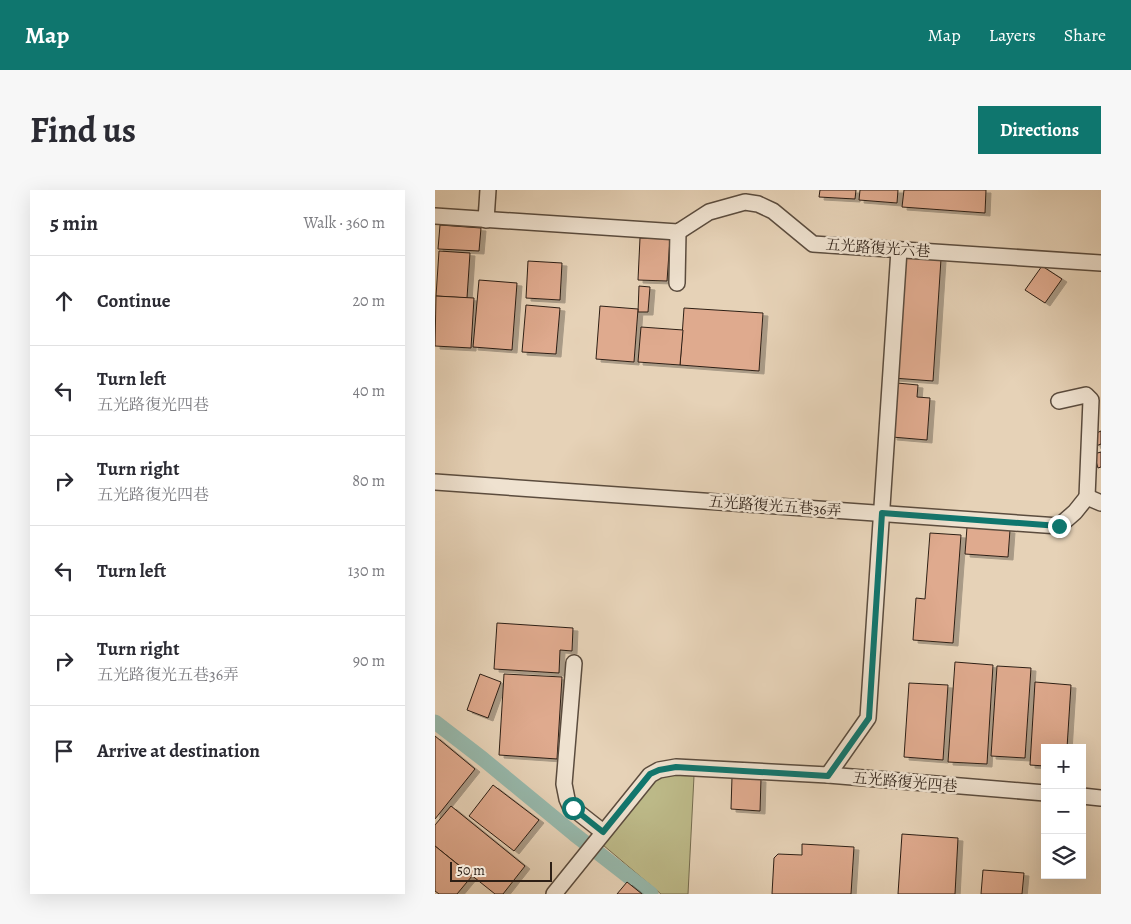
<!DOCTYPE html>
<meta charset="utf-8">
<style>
:root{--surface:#fff;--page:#f7f7f7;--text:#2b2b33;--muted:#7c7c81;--line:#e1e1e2;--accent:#0f766e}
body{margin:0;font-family:Alegreya,"Noto Serif TC",serif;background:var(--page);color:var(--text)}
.controls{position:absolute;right:15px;bottom:15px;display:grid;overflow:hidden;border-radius:0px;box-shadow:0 5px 20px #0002}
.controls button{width:45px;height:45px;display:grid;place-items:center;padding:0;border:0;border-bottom:1px solid var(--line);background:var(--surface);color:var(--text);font:25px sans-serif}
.scale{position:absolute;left:15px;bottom:12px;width:102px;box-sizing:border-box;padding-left:5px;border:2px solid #2d1f15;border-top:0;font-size:14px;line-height:18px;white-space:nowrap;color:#2d1f15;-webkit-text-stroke:4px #efe2d0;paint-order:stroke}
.stop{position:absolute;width:15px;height:15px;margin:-11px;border:4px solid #0f766e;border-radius:50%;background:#fff}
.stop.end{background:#0f766e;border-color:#fff;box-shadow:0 1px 5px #0008}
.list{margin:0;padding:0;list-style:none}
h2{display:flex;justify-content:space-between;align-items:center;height:65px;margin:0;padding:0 20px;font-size:21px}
h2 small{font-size:16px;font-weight:400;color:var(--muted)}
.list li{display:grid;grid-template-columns:32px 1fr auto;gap:15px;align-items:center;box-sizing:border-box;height:90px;padding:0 20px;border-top:1px solid var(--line)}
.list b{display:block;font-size:19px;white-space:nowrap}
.list p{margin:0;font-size:16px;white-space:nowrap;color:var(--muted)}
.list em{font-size:16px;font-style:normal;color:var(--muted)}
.icon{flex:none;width:28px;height:28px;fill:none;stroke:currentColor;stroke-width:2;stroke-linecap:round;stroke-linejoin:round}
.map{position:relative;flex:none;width:666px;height:704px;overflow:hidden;border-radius:0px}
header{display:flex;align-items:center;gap:30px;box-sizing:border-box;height:70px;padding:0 25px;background:var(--accent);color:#fff}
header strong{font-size:24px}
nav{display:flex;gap:28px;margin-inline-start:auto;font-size:18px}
.intro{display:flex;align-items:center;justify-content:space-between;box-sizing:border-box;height:120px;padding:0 30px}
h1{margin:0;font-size:35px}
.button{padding:12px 22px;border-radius:0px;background:var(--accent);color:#fff;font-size:18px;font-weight:700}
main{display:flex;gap:30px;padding:0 30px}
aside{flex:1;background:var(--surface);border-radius:0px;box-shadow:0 5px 20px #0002}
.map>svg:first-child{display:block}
.green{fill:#bdba89;stroke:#756c4f}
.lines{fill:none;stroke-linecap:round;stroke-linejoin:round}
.canal{stroke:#97b8ab;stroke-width:15}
.building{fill:#dfaa8e;stroke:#2d1f15;filter:url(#shadow)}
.minor-casing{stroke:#5b4c3e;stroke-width:18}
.minor{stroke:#efe2d0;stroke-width:15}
.route{stroke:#0f766e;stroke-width:6}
.labels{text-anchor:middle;stroke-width:5;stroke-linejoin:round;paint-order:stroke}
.street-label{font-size:15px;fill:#2d1f15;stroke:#efe2d0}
</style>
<header>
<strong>Map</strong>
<nav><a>Map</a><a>Layers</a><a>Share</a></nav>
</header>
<div class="intro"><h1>Find us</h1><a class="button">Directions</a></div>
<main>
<aside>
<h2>5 min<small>Walk · 360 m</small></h2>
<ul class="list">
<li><svg class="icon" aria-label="ahead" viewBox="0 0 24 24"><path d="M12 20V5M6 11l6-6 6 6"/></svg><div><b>Continue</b></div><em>20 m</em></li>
<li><svg class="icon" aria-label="left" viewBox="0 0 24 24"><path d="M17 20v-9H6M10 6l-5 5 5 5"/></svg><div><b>Turn left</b><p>五光路復光四巷</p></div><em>40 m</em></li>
<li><svg class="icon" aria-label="right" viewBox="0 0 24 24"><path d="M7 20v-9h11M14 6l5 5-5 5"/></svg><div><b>Turn right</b><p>五光路復光四巷</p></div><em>80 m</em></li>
<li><svg class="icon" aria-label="left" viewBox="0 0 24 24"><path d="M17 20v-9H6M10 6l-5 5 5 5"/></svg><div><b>Turn left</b></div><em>130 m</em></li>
<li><svg class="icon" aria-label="right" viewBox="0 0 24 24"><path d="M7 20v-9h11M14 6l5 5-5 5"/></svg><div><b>Turn right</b><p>五光路復光五巷36弄</p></div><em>90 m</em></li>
<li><svg class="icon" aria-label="arrive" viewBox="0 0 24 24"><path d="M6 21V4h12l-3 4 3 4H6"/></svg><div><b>Arrive at destination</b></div></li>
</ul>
</aside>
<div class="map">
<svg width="666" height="704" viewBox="0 0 666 704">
<defs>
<filter id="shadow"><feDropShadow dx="5" dy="3" stdDeviation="0" flood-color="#0004"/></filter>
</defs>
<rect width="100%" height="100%" fill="#e6d2b7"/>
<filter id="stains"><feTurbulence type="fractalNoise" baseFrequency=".004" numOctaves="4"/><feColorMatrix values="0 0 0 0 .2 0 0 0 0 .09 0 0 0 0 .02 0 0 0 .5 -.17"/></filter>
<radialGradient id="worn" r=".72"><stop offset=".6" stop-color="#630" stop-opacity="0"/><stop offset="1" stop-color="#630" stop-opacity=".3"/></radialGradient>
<polygon class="green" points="243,581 259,586 253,704 226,704 168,655 207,599 221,588"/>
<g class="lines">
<polyline class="canal" points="0,532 48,569 139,644 216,704"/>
</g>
<g class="building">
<polygon points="385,0 421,0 420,9 384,7"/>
<polygon points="425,0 463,0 462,13 424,10"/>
<polygon points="469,0 551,0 550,23 467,17"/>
<polygon points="5,35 46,38 44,61 3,59"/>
<polygon points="205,48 235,49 232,91 203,90"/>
<polygon points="4,61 35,63 32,108 1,106"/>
<polygon points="466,66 506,69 498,191 458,188"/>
<polygon points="93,71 127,73 125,110 91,108"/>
<polygon points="607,76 627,89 610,113 590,100"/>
<polygon points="44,90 82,93 77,160 38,157"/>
<polygon points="204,96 215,97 213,122 203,122"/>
<polygon points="1,106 39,108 36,158 0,156"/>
<polygon points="91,115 125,118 121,164 87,162"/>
<polygon points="165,116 203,119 199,172 161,169"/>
<polygon points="249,118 328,123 324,181 245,175"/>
<polygon points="206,137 248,140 245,175 203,172"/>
<polygon points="462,193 483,195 482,207 495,208 492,250 457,247"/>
<polygon points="666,241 666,254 661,256 657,245"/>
<polygon points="666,262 666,277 663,278 659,264"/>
<polygon points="532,337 575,340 573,367 530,364"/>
<polygon points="495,343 526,345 518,453 478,450 481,408 490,409"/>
<polygon points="62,433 138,438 137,461 125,460 124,483 59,479"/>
<polygon points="520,472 558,475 552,574 513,572"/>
<polygon points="562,476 596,478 590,568 556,566"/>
<polygon points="45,484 66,492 53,528 32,520"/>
<polygon points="69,484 127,487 122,569 64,565"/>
<polygon points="600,492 636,495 632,558 610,558 610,576 595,575"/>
<polygon points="474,493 513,495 508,570 469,567"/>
<polygon points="0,546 40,579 0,629"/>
<polygon points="297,587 326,589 325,621 296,619"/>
<polygon points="58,595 104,630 79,661 34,626"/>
<polygon points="16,616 90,676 68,704 60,704 0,656 0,635"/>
<polygon points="467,644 523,648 520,704 463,704"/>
<polygon points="367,654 419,657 416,704 337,704 339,668 343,664 367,665"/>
<polygon points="0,656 37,686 22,704 4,704 0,701"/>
<polygon points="548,680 589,683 587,704 546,704"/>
<polygon points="192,692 207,704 182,704"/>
</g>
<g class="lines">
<defs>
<g id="minor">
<polyline points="0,26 243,42 274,22 310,12 323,14 338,21 378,54 666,73"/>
<polyline points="51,30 53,0"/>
<polyline points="242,93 243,42"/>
<polyline points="624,211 651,205 656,210 652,307"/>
<polyline points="0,292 624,336 640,322 652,307 666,313"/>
<polyline points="139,473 129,594 132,609 135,616 168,642"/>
<polyline points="393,585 433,528 464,60"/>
<polyline points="647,606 666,608"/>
<polyline points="119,704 215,585 224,580 241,577 393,585 610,603"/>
</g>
</defs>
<use href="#minor" class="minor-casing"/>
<use href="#minor" class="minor"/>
</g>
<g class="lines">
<polyline class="route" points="138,618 168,642 215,584 224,580 241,577 393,586 434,528 447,323 624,336"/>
</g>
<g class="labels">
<g class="street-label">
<text transform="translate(443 58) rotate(4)" y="5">五光路復光六巷</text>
<text transform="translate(340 316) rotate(4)" y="5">五光路復光五巷36弄</text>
<text transform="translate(470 592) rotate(5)" y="5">五光路復光四巷</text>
</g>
</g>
<rect width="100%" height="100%" filter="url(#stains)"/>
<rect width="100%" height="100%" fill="url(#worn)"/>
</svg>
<div class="controls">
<button>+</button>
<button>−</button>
<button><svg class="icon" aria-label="layers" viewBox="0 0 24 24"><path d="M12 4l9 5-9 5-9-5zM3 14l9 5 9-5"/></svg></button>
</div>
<div class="scale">50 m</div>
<div class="stop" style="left:138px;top:618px"></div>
<div class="stop end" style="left:624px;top:336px"></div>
</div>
</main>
